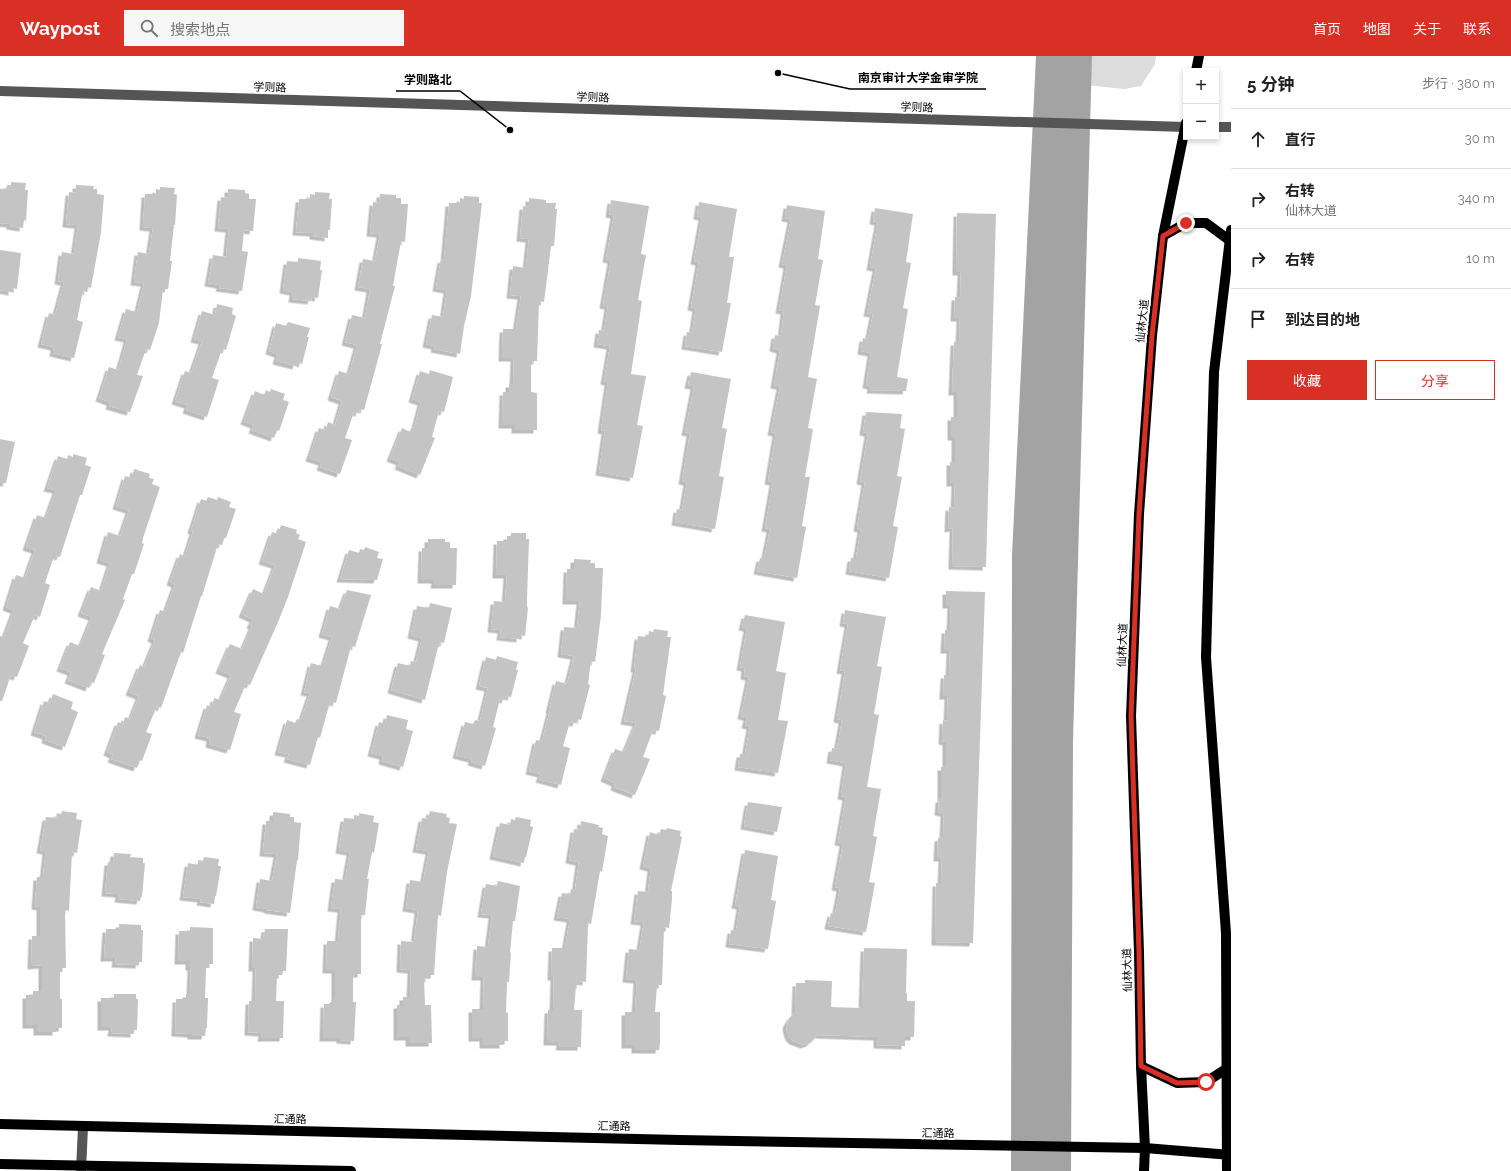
<!DOCTYPE html>
<html lang="zh">
<meta charset="utf-8">
<style>
:root{--surface:#fff;--page:#f6f6f6;--text:#202124;--muted:#757577;--line:#e0e0e0;--accent:#d93025}
body{margin:0;font-family:Raleway,"Noto Sans SC",sans-serif;background:var(--page);color:var(--text)}
.controls{position:absolute;right:12px;top:12px;display:grid;overflow:hidden;border-radius:0px;box-shadow:0 2px 6px #0003}
.controls button{width:36px;height:36px;display:grid;place-items:center;padding:0;border:0;border-bottom:1px solid var(--line);background:var(--surface);color:var(--text);font:20px sans-serif}
.stop{position:absolute;width:12px;height:12px;margin:-9px;border:3px solid #d93025;border-radius:50%;background:#fff}
.stop.end{background:#d93025;border-color:#fff;box-shadow:0 1px 4px #0008}
.list{margin:0;padding:0;list-style:none}
h2{display:flex;justify-content:space-between;align-items:center;height:52px;margin:0;padding:0 16px;font-size:17px}
h2 small{font-size:13px;font-weight:400;color:var(--muted)}
.list li{display:grid;grid-template-columns:26px 1fr auto;gap:12px;align-items:center;box-sizing:border-box;height:60px;padding:0 16px;border-top:1px solid var(--line)}
.list b{display:block;font-size:15px;white-space:nowrap}
.list p{margin:0;font-size:13px;white-space:nowrap;color:var(--muted)}
.list em{font-size:13px;font-style:normal;color:var(--muted)}
.actions{display:flex;gap:8px;padding:12px 16px}
.actions a{flex:1;padding:9px 0;border:1px solid var(--accent);border-radius:0px;text-align:center;font-size:14px;color:var(--accent)}
.actions .main{background:var(--accent);color:#fff}
.icon{flex:none;width:22px;height:22px;fill:none;stroke:currentColor;stroke-width:2;stroke-linecap:round;stroke-linejoin:round}
.map{position:relative;flex:none;width:1231px;height:1115px;overflow:hidden}
header{display:flex;align-items:center;gap:24px;box-sizing:border-box;height:56px;padding:0 20px;background:var(--accent);color:#fff}
header strong{font-size:19px}
nav{display:flex;gap:22px;margin-inline-start:auto;font-size:14px}
.search{width:280px;height:36px;background:var(--page);display:flex;align-items:center;gap:10px;box-sizing:border-box;padding:0 14px;border-radius:0px;color:var(--muted);font-size:15px}
main{display:flex}
aside{flex:1;background:var(--surface)}
.map>svg:first-child{display:block}
.green{fill:#dcdcdc}
.water{fill:#a3a3a3}
.building{fill:#c4c4c4;filter:url(#shadow)}
.lines{fill:none;stroke-linecap:round;stroke-linejoin:round}
.minor{stroke:#555;stroke-width:10}
.major{stroke:#000;stroke-width:10}
.route{stroke:#d93025;stroke-width:5}
.labels{text-anchor:middle;stroke-width:4;stroke-linejoin:round;paint-order:stroke}
.street-label{font-size:11px;fill:#000;stroke:#fff}
.leader{fill:none;stroke:#000;stroke-width:1.5}
.callout-dot{fill:#000;stroke:#fff;stroke-width:1.5}
.callout-label{font-size:12px;text-anchor:middle;font-weight:bold;fill:#000;stroke:#fff;stroke-width:4;stroke-linejoin:round;paint-order:stroke}
</style>
<header>
<strong>Waypost</strong>
<div class="search"><svg class="icon" aria-label="search" viewBox="0 0 24 24"><circle cx="10" cy="10" r="6"/><path d="M15 15l6 6"/></svg>搜索地点</div>
<nav><a>首页</a><a>地图</a><a>关于</a><a>联系</a></nav>
</header>
<main>
<div class="map">
<svg width="1231" height="1115" viewBox="0 0 1231 1115">
<defs>
<filter id="shadow"><feDropShadow dx="-3.5" dy="3.5" stdDeviation="0" flood-color="#0004"/></filter>
</defs>
<rect width="100%" height="100%" fill="#fff"/>
<polygon class="green" points="1090,0 1156,0 1155,8 1141,30 1124,33 1085,29"/>
<polygon class="water" points="1036,0 1092,0 1073,685 1071,1115 1011,1115 1012,500"/>
<g class="building">
<polygon points="11,126 26,127 25,134 28,134 26,165 24,164 23,172 10,170 10,168 0,167 0,133 6,133 7,129 11,129"/>
<polygon points="76,129 94,130 93,133 97,133 97,138 104,139 101,176 91,232 88,231 87,236 83,235 77,264 83,266 74,302 53,297 54,291 41,288 49,257 55,259 64,226 58,225 62,196 74,198 78,169 66,168 69,136 76,137"/>
<polygon points="160,131 175,132 174,138 177,139 175,169 174,169 170,205 172,205 168,233 163,233 159,267 150,294 146,293 137,319 143,320 130,356 109,350 110,346 99,342 109,311 118,314 123,298 127,283 118,281 126,253 137,256 144,227 134,226 138,196 149,198 153,172 143,171 145,138 156,138 156,133 160,134"/>
<polygon points="228,133 245,134 245,137 249,138 249,143 256,143 253,175 244,174 242,195 248,196 242,235 219,232 220,229 208,227 213,199 226,201 229,173 218,172 221,141 228,142"/>
<polygon points="315,136 330,137 329,143 332,143 330,174 328,174 328,182 313,180 313,177 296,176 299,143 310,143 310,138 315,139"/>
<polygon points="380,138 396,139 396,142 401,142 401,148 408,148 405,186 401,185 393,230 395,230 380,288 382,288 380,296 364,354 360,353 359,357 354,356 345,382 352,384 340,418 320,411 322,406 309,402 319,372 326,374 328,366 335,369 342,345 331,341 339,315 349,318 357,289 345,286 352,259 365,262 370,233 358,231 363,203 375,205 380,178 370,177 373,146 379,147"/>
<polygon points="464,140 479,141 479,147 482,147 471,240 464,270 460,298 434,293 435,290 426,288 432,259 443,261 447,234 436,232 441,203 444,204 449,147 460,147 460,142 464,143"/>
<polygon points="529,142 546,144 546,147 556,147 555,153 557,153 554,190 551,190 544,246 539,245 537,305 533,305 532,309 531,309 531,336 537,337 537,374 515,374 515,369 502,369 503,336 509,336 509,328 513,328 514,302 502,302 503,273 516,273 521,240 510,239 513,210 526,212 529,183 520,182 523,150 529,151"/>
<polygon points="611,144 649,150 641,198 646,199 638,244 642,245 631,318 646,320 637,369 643,370 633,422 599,416 605,375 601,374 608,326 604,325 610,290 597,288 599,274 604,275 608,250 603,249 611,204 606,203 614,159 609,158"/>
<polygon points="699,146 737,153 729,201 734,201 727,247 731,247 722,296 685,290 687,276 692,277 696,252 691,251 699,206 694,205 702,161 697,160"/>
<polygon points="787,149 825,155 818,203 823,204 815,249 820,250 808,321 817,323 808,372 813,373 805,421 810,421 802,470 806,471 797,522 757,515 760,502 764,503 770,473 765,472 773,426 768,425 776,377 771,376 780,330 774,329 780,294 773,292 775,279 781,280 784,255 779,254 787,209 782,208 791,163 785,162"/>
<polygon points="875,152 913,158 906,206 911,207 903,252 908,253 897,321 908,323 906,335 870,334 871,330 866,329 871,297 861,295 863,282 868,283 873,258 867,257 876,212 870,211 878,166 873,165"/>
<polygon points="957,157 996,158 986,511 952,510 953,472 948,473 949,451 954,452 955,427 950,427 950,406 955,406 955,381 951,381 951,361 957,361 957,336 952,336 954,286 959,286 960,262 954,262 955,241 960,241 961,216 956,216"/>
<polygon points="0,194 21,197 17,233 12,232 12,236 0,234"/>
<polygon points="298,202 321,205 320,214 322,214 318,242 312,241 311,245 292,243 293,236 283,234 287,205 298,206"/>
<polygon points="217,248 233,252 232,258 236,260 226,294 222,293 212,322 219,324 207,361 186,354 188,349 175,345 185,315 191,317 202,285 194,283 202,255 215,259"/>
<polygon points="288,266 310,272 307,281 309,281 302,308 297,306 296,310 276,305 278,298 269,295 276,267 286,270"/>
<polygon points="430,314 453,321 444,356 439,355 432,381 435,382 420,419 398,410 400,406 390,402 402,372 410,376 412,371 414,372 421,346 412,343 420,315 429,318"/>
<polygon points="691,316 731,323 722,372 727,373 719,420 724,421 715,473 675,466 677,453 682,454 687,426 682,425 690,377 685,376 694,330 688,329"/>
<polygon points="271,333 285,338 283,344 289,346 279,375 277,374 274,382 252,374 254,369 244,365 255,335 264,339 266,334 270,336"/>
<polygon points="866,356 902,358 900,372 905,373 897,420 902,421 893,470 898,471 889,522 849,515 851,502 856,502 861,473 857,472 865,426 860,425 868,377 863,376"/>
<polygon points="0,383 15,386 6,427 0,427"/>
<polygon points="73,398 87,402 85,409 91,411 82,439 80,439 60,501 56,500 54,504 53,503 45,527 50,529 40,561 35,559 23,587 29,590 17,621 11,619 2,645 0,645 0,580 4,581 14,554 6,551 16,519 25,522 35,494 26,491 37,459 46,462 56,434 47,432 58,400 67,403 68,399 73,401"/>
<polygon points="134,413 150,418 149,422 154,423 152,428 160,431 143,482 142,487 144,488 134,518 132,518 123,543 125,544 102,598 105,599 94,627 91,626 89,632 68,624 71,616 60,612 70,586 80,590 92,561 81,557 91,531 101,535 110,507 100,504 108,476 120,480 129,454 116,450 125,420 132,422"/>
<polygon points="208,441 217,444 218,441 231,446 229,451 236,453 226,482 224,482 222,489 218,488 202,540 201,540 183,597 181,596 161,652 157,650 146,676 152,678 142,705 140,704 137,712 111,703 113,699 107,696 118,666 123,668 125,661 130,663 139,640 129,636 140,609 144,611 155,584 151,582 160,554 165,556 175,528 170,526 180,498 185,500 193,475 191,474 201,443 206,445"/>
<polygon points="281,469 297,474 296,477 300,479 298,483 306,486 288,541 278,566 250,629 246,628 234,656 241,658 230,694 209,688 210,682 198,679 207,649 212,651 214,642 220,644 231,619 219,614 230,588 242,593 252,570 250,569 253,563 242,558 253,533 264,538 275,509 262,505 272,476 278,478"/>
<polygon points="511,477 526,477 526,483 529,483 527,543 527,551 528,552 525,580 520,579 520,583 500,581 501,574 491,573 494,545 505,546 507,519 496,519 497,485 507,485 507,480 511,480"/>
<polygon points="428,483 445,483 445,486 450,486 450,492 457,492 456,529 434,529 435,524 421,524 422,492 428,492"/>
<polygon points="365,491 379,496 377,502 383,503 377,524 340,523 349,494 359,497 360,493 364,494"/>
<polygon points="574,503 591,504 590,507 595,507 595,512 603,512 601,559 595,606 591,605 588,628 590,629 581,664 577,663 576,667 570,666 563,690 570,692 561,729 539,723 541,718 529,715 536,684 542,685 550,654 549,654 556,625 567,628 574,600 561,598 564,571 577,572 580,545 566,545 567,513 574,513"/>
<polygon points="347,534 371,539 355,591 351,590 336,647 332,646 331,650 329,649 320,682 318,681 310,709 287,703 289,698 278,696 287,664 295,667 297,663 301,664 310,637 304,636 311,607 321,610 322,605 324,606 332,581 322,578 330,550 340,553"/>
<polygon points="946,535 985,536 973,887 935,886 936,827 941,827 942,802 937,802 938,782 943,781 944,757 938,756 939,743 941,743 941,711 946,711 946,686 942,685 943,664 947,665 948,640 943,640 944,619 949,619 950,594 944,594 945,574 950,574 951,549 946,549"/>
<polygon points="430,547 452,552 444,587 440,586 439,591 438,591 425,644 391,634 398,607 410,610 411,605 416,606 422,582 411,579 417,550 429,552"/>
<polygon points="845,554 886,561 877,610 882,611 874,658 879,659 867,731 881,733 873,780 877,781 869,826 875,827 866,876 828,870 831,857 835,858 840,832 835,831 843,787 838,786 846,741 841,740 846,707 830,704 832,692 837,693 842,664 837,663 845,615 840,614 848,568 843,567"/>
<polygon points="745,559 785,566 776,615 786,617 778,664 788,665 778,717 738,711 740,698 745,698 750,670 745,669 747,661 741,660 749,621 744,620 745,612 740,611 747,572 742,571"/>
<polygon points="654,573 668,575 667,581 671,581 663,639 666,640 659,675 653,674 643,701 650,703 635,739 614,731 615,727 604,722 615,693 624,696 636,667 624,665 636,613 634,613 638,580 648,581 649,575 653,576"/>
<polygon points="497,600 518,606 516,614 518,614 511,641 506,640 505,644 500,643 493,671 496,672 485,710 471,706 472,703 456,699 465,666 473,668 475,664 480,665 488,632 479,630 486,601 496,604"/>
<polygon points="53,638 73,646 71,653 78,656 65,691 45,684 46,680 34,676 44,645 50,647"/>
<polygon points="387,659 408,664 406,673 413,675 403,711 382,705 383,700 371,697 379,666 385,668"/>
<polygon points="748,746 782,751 777,776 744,770"/>
<polygon points="62,755 77,757 76,763 82,764 77,797 72,796 69,855 65,854 66,912 62,912 62,916 60,916 60,943 62,943 62,972 56,972 56,976 37,976 37,969 26,969 26,939 33,939 33,935 42,935 42,909 31,910 32,880 40,880 40,851 35,850 37,821 43,821 46,795 40,794 46,761 56,762 57,757 61,758"/>
<polygon points="430,755 447,758 446,761 450,762 449,767 457,768 447,816 441,860 438,859 434,919 429,919 429,923 424,922 425,949 431,949 432,987 409,987 409,981 397,981 397,949 403,949 403,941 410,941 411,914 400,913 401,885 414,886 418,854 406,852 410,824 423,826 429,795 416,793 422,762 428,763"/>
<polygon points="273,756 290,758 290,761 294,761 294,766 301,767 298,804 297,804 290,857 267,854 268,853 256,851 260,823 272,825 277,798 263,797 266,765 273,765"/>
<polygon points="359,757 374,760 373,766 379,767 374,797 372,796 367,823 369,823 368,830 365,859 361,859 361,918 355,918 355,921 353,921 353,946 356,946 354,985 340,984 340,982 323,982 324,948 333,948 333,943 335,943 335,914 326,914 327,885 338,885 341,853 331,852 335,823 345,824 350,796 339,794 344,762 354,763 354,759 359,760"/>
<polygon points="516,761 531,764 530,770 533,771 526,801 525,801 524,807 493,800 500,767 510,769 511,763 515,764"/>
<polygon points="581,765 599,769 598,771 603,772 602,778 608,780 602,816 600,815 591,868 588,867 586,926 580,925 580,929 576,929 574,954 582,954 581,991 559,991 560,986 547,986 548,954 553,954 554,921 551,921 552,892 565,892 570,863 557,861 562,837 570,838 571,833 575,834 579,806 569,804 574,773 580,774"/>
<polygon points="667,772 681,775 680,780 682,781 671,835 672,835 672,843 669,872 664,871 662,929 657,929 655,956 660,956 660,987 659,994 635,994 635,989 625,989 625,956 635,956 637,924 626,923 629,893 639,894 640,890 644,866 634,865 638,835 648,836 651,812 643,810 650,776 659,779 661,773 666,774"/>
<polygon points="745,794 778,800 771,844 776,845 768,893 729,888 731,874 736,875 740,850 735,849"/>
<polygon points="114,797 131,798 130,801 143,802 143,807 145,807 142,841 141,841 140,845 118,843 119,838 105,837 108,806 113,806"/>
<polygon points="204,801 219,803 218,810 221,810 216,840 215,840 214,848 200,846 201,843 183,841 188,807 198,809 198,804 203,805"/>
<polygon points="498,825 520,830 515,865 513,865 510,897 511,897 509,926 507,926 506,956 508,957 508,985 503,985 503,989 483,989 483,982 472,982 472,953 483,953 484,921 475,921 477,890 488,891 492,859 481,858 486,828 497,830"/>
<polygon points="119,868 141,869 141,874 143,874 142,906 139,906 139,909 115,908 116,902 104,902 106,873 119,873"/>
<polygon points="190,871 213,872 213,908 209,908 209,912 206,912 205,942 208,942 207,972 206,972 205,980 191,980 191,978 175,977 176,943 186,943 186,938 190,938 191,911 189,911 189,905 178,905 179,875 190,875"/>
<polygon points="265,873 288,873 286,915 282,915 282,919 277,919 276,945 284,945 283,982 261,982 262,977 248,976 249,945 255,945 256,912 252,912 253,882 263,883"/>
<polygon points="864,892 907,893 906,937 907,937 907,945 915,945 914,981 905,981 905,990 877,989 877,981 818,979 810,987 804,989 793,985 789,981 787,975 786,969 789,963 795,956 796,927 805,927 805,924 832,925 831,951 862,952"/>
<polygon points="114,938 136,938 136,943 138,943 137,974 134,974 134,978 111,977 112,971 101,971 101,942 114,942"/>
</g>
<g class="lines">
<g class="minor">
<polyline points="0,35 1186,71"/>
<polyline points="1216,71 1231,71"/>
<polyline points="81,1115 83,1071"/>
</g>
<g class="major">
<polyline points="1196,15 1199,0"/>
<polyline points="1163,180 1186,167 1206,167 1229,184"/>
<polyline points="1141,1010 1177,1027 1206,1026 1226,1013"/>
<polyline points="0,1068 680,1084 1145,1092 1231,1099"/>
<polyline points="0,1108 351,1115"/>
<polyline points="1144,1115 1145,1092 1141,1010 1139,896 1131,660 1139,458 1152,280 1163,180 1186,67"/>
<polyline points="1227,1115 1226,877 1206,601 1214,316 1231,174"/>
</g>
</g>
<g class="lines">
<polyline class="route" points="1186,167 1163,180 1152,280 1139,458 1131,660 1139,896 1141,1010 1177,1027 1206,1026"/>
</g>
<g class="labels">
<g class="street-label">
<text transform="translate(270 31) rotate(2)" y="4">学则路</text>
<text transform="translate(593 41) rotate(2)" y="4">学则路</text>
<text transform="translate(917 51) rotate(2)" y="4">学则路</text>
<text transform="translate(1142 265) rotate(-84)" y="4">仙林大道</text>
<text transform="translate(1122 589) rotate(-88)" y="4">仙林大道</text>
<text transform="translate(1127 914) rotate(-91)" y="4">仙林大道</text>
<text transform="translate(290 1063) rotate(1)" y="4">汇通路</text>
<text transform="translate(614 1070) rotate(1)" y="4">汇通路</text>
<text transform="translate(938 1077) rotate(1)" y="4">汇通路</text>
</g>
</g>
<path class="leader" d="M778 17L850 33H986M510 74L460 35H396"/>
<g class="callout-dot">
<circle cx="778" cy="17" r="4"/>
<circle cx="510" cy="74" r="4"/>
</g>
<g class="callout-label">
<text x="918" y="26">南京审计大学金审学院</text>
<text x="428" y="28">学则路北</text>
</g>
</svg>
<div class="controls">
<button>+</button>
<button>−</button>
</div>
<div class="stop" style="left:1206px;top:1026px"></div>
<div class="stop end" style="left:1186px;top:167px"></div>
</div>
<aside>
<h2>5 分钟<small>步行 · 380 m</small></h2>
<ul class="list">
<li><svg class="icon" aria-label="ahead" viewBox="0 0 24 24"><path d="M12 20V5M6 11l6-6 6 6"/></svg><div><b>直行</b></div><em>30 m</em></li>
<li><svg class="icon" aria-label="right" viewBox="0 0 24 24"><path d="M7 20v-9h11M14 6l5 5-5 5"/></svg><div><b>右转</b><p>仙林大道</p></div><em>340 m</em></li>
<li><svg class="icon" aria-label="right" viewBox="0 0 24 24"><path d="M7 20v-9h11M14 6l5 5-5 5"/></svg><div><b>右转</b></div><em>10 m</em></li>
<li><svg class="icon" aria-label="arrive" viewBox="0 0 24 24"><path d="M6 21V4h12l-3 4 3 4H6"/></svg><div><b>到达目的地</b></div></li>
</ul>
<div class="actions"><a class="main">收藏</a><a>分享</a></div>
</aside>
</main>
